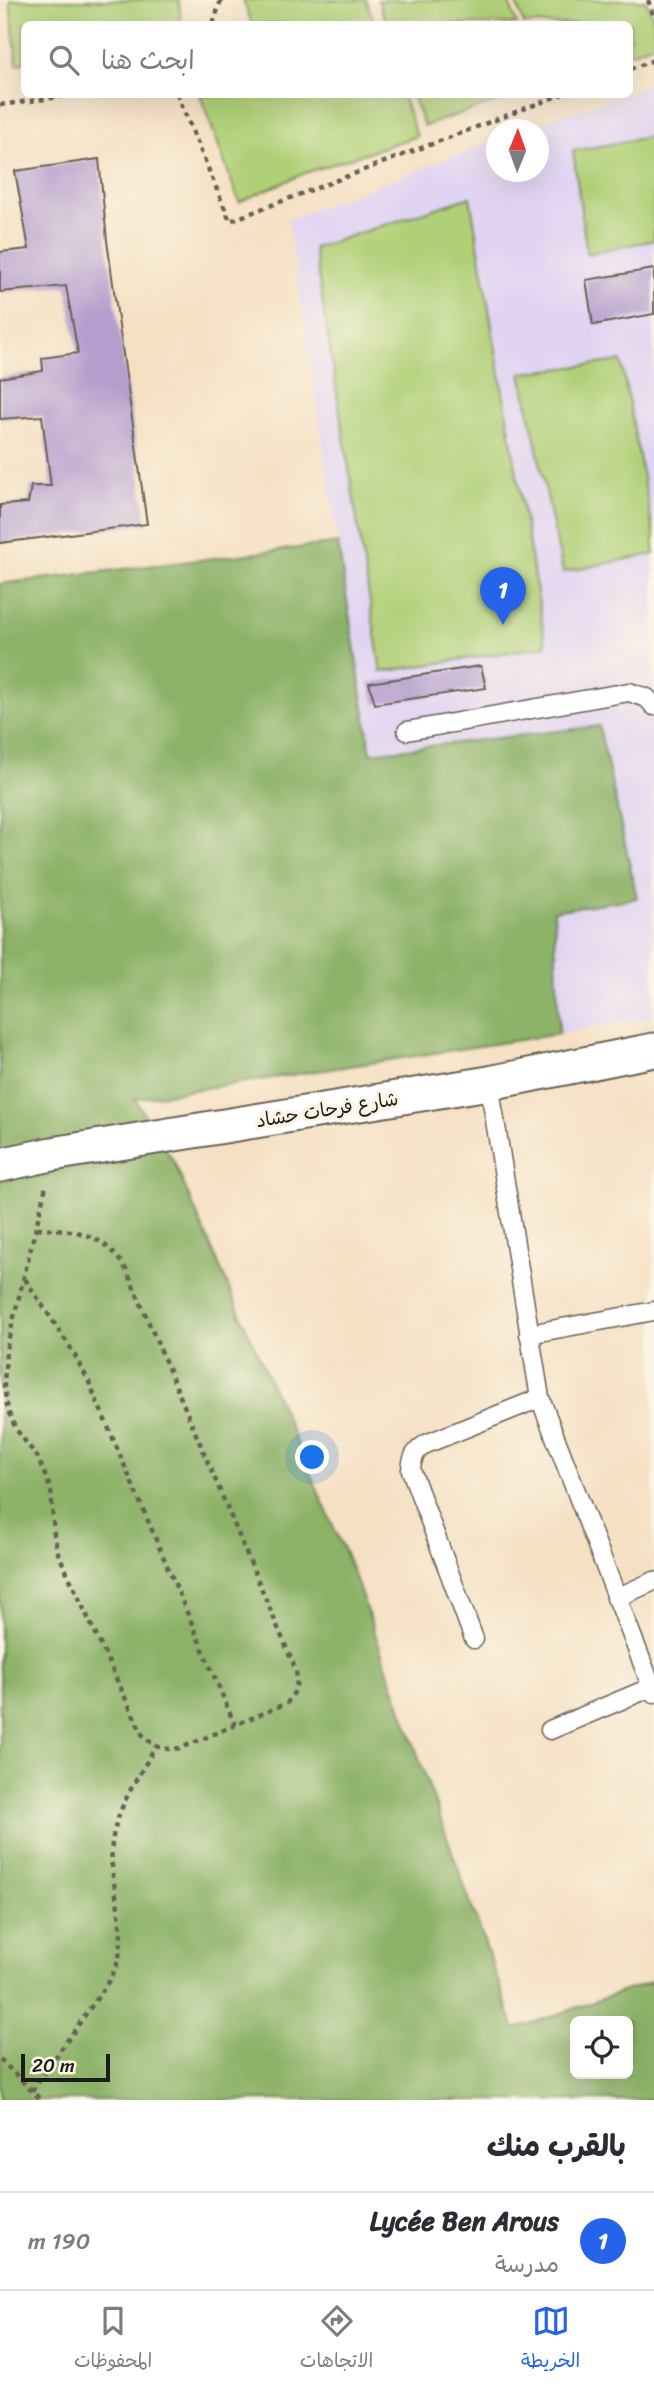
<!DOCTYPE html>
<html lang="ar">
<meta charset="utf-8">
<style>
:root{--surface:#fff;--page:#f7f7f7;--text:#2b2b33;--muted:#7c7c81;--line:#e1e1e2;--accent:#2563eb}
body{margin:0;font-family:Sriracha,"Playpen Sans Arabic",sans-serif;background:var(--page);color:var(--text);direction:rtl}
.controls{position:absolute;right:21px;bottom:21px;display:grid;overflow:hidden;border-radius:10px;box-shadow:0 7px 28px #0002}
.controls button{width:63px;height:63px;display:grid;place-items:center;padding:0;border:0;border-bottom:2px solid var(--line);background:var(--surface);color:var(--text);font:35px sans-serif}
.compass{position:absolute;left:486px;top:119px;width:63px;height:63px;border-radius:50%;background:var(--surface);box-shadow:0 7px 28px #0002;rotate:1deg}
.scale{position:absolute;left:21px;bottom:18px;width:89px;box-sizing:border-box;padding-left:7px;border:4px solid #1c1c1c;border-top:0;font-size:19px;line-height:24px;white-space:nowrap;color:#1c1c1c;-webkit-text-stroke:5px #fcf5e5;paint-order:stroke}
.you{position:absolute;left:313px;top:1458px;width:24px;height:24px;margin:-18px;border:5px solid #fff;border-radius:50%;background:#1a73e8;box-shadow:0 0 0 10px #1a73e833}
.badge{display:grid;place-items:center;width:46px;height:46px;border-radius:50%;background:var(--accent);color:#fff;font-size:23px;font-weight:700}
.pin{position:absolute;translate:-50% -58px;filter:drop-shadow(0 2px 4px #0008)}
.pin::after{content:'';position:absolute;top:37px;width:24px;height:21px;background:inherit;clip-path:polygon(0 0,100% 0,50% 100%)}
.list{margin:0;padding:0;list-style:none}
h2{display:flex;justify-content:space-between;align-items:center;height:91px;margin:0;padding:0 28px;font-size:30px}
h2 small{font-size:23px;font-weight:400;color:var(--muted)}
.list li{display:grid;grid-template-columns:46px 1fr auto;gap:21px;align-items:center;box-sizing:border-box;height:98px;padding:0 28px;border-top:2px solid var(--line)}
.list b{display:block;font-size:26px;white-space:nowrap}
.list p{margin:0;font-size:23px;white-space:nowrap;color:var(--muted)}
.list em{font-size:23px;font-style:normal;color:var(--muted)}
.icon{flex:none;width:38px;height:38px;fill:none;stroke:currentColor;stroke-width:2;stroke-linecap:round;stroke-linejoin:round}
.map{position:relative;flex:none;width:654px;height:2100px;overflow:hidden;direction:ltr}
.search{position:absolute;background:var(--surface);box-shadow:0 7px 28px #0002;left:21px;right:21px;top:21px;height:77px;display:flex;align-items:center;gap:18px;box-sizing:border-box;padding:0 24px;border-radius:10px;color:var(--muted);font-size:26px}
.sheet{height:189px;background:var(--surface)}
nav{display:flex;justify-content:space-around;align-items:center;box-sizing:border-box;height:98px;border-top:2px solid var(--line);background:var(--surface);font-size:19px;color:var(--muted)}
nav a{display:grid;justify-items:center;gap:4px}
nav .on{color:var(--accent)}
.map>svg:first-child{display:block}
.built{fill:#e1d4f3}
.green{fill:#b0d078;stroke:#66764a;stroke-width:2}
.forest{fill:#8cb268;stroke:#546742;stroke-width:2;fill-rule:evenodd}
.building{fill:#b59ece}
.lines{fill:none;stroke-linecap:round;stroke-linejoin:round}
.service-casing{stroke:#686156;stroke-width:21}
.minor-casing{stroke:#686156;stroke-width:37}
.path{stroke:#686156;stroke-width:4.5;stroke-dasharray:5 5;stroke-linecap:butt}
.service{stroke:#fff;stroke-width:18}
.minor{stroke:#fff;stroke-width:33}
.labels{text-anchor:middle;stroke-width:7;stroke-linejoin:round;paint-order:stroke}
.street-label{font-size:19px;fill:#1c1c1c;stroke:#fcf5e5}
</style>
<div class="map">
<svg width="654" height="2100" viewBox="0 0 654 2100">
<rect width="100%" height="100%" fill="#fcf5e5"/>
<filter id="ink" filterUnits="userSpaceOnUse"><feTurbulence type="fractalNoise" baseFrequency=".0143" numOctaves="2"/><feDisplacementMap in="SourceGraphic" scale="14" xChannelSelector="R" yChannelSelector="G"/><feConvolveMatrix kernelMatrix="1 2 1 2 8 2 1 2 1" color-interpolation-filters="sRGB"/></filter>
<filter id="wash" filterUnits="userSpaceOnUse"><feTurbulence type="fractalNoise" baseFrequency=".00686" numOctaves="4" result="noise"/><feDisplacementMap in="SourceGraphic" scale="28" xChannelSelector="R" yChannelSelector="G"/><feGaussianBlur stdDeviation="1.57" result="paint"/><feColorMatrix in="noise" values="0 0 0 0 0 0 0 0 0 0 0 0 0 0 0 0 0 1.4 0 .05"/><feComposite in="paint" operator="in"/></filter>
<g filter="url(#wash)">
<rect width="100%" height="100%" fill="#f5e0c3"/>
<polygon class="built" points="654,82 654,1016 559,1034 554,910 636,898 599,727 371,753 288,219 496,141 496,172 538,172 538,130 526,129 619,95 630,94 630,91"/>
<g class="green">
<polygon points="10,0 179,0 181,24 24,24 24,63 17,64"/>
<polygon points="243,0 366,0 375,24 252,24"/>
<polygon points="378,0 508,0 517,24 387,24"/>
<polygon points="515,0 646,0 654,21 654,44 630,53 630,24 524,24"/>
<polygon points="200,95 402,95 417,136 305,173 239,202"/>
<polygon points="412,95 412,94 516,95 424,126"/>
<polygon points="654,136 654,240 587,254 573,151"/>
<polygon points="470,197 546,646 381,672 314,248"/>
<polygon points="621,361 654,536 654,554 563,572 521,373"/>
</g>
<path class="forest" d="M338,543L371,753L599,726L637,898L554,911L559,1034L135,1099L174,1162L352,1569L515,2029L654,1981V2100H0V584ZM575,2021H628V2074H575Z"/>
<g id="blocks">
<g class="building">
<polygon points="99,159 107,241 147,524 0,543 0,505 28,503 31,486 51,486 42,416 0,419 0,378 43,371 42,358 78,353 66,286 0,292 0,252 29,249 15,171"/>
<polygon points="654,269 654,314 593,325 586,280"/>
<polygon points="481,666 486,688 375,704 369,683"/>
</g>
</g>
</g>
<g filter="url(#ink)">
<use href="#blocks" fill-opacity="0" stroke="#686156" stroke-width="2"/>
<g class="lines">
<defs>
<g id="service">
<polyline points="407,731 629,692 647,698 654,706"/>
<polyline points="489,1083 540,1398 654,1693"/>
<polyline points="529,1334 654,1311"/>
<polyline points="616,1598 654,1581"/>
<path d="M474,1639L411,1470C412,1457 415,1451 426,1444L540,1398"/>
<polyline points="550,1730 652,1687"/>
</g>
<polyline id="minor" points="0,1165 52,1154 489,1083 654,1050"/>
</defs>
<use href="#service" class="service-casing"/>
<use href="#minor" class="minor-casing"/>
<g class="path">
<polyline points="648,0 654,17"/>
<polyline points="213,24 221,0"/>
<polyline points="630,69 654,60"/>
<polyline points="177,94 230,221 563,94"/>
<polyline points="0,105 81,94"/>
<path d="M37,1228C78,1230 104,1233 127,1271L295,1668C299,1682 296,1692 287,1703L181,1748C164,1751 153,1747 142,1734L58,1553L54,1535L51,1490L38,1458L16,1429L8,1411L4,1387L6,1350L46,1186"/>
<polyline points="25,1279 72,1350 88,1380 235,1725"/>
<polyline points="0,2059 41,2100"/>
<path d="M32,2091L100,1994C107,1984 114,1973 118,1961C128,1923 108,1882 112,1843C116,1808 139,1776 156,1746"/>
</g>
<use href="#service" class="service"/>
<use href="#minor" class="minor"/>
</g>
</g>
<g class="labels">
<g class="street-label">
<text transform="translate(327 1109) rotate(-9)" y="7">شارع فرحات حشاد</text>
</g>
</g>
</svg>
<div class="controls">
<button><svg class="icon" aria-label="locate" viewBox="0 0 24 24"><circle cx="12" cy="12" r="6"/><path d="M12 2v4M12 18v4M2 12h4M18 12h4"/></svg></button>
</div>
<svg class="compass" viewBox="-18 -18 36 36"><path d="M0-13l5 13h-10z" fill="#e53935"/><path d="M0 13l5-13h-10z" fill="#7c7c81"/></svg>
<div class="scale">20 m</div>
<div class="you"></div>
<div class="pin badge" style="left:503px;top:625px">1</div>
<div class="search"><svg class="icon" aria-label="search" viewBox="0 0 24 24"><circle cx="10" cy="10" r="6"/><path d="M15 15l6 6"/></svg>ابحث هنا</div>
</div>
<section class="sheet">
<h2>بالقرب منك<small></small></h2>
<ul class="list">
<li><span class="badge">1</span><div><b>Lycée Ben Arous</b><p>مدرسة</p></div><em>190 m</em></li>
</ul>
</section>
<nav>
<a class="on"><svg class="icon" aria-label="map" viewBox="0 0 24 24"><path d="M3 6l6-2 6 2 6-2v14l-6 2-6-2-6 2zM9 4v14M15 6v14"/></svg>الخريطة</a>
<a><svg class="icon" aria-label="directions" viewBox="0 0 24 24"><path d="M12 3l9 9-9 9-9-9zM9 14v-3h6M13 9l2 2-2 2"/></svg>الاتجاهات</a>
<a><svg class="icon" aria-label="saved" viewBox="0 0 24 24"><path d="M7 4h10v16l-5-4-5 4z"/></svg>المحفوظات</a>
</nav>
